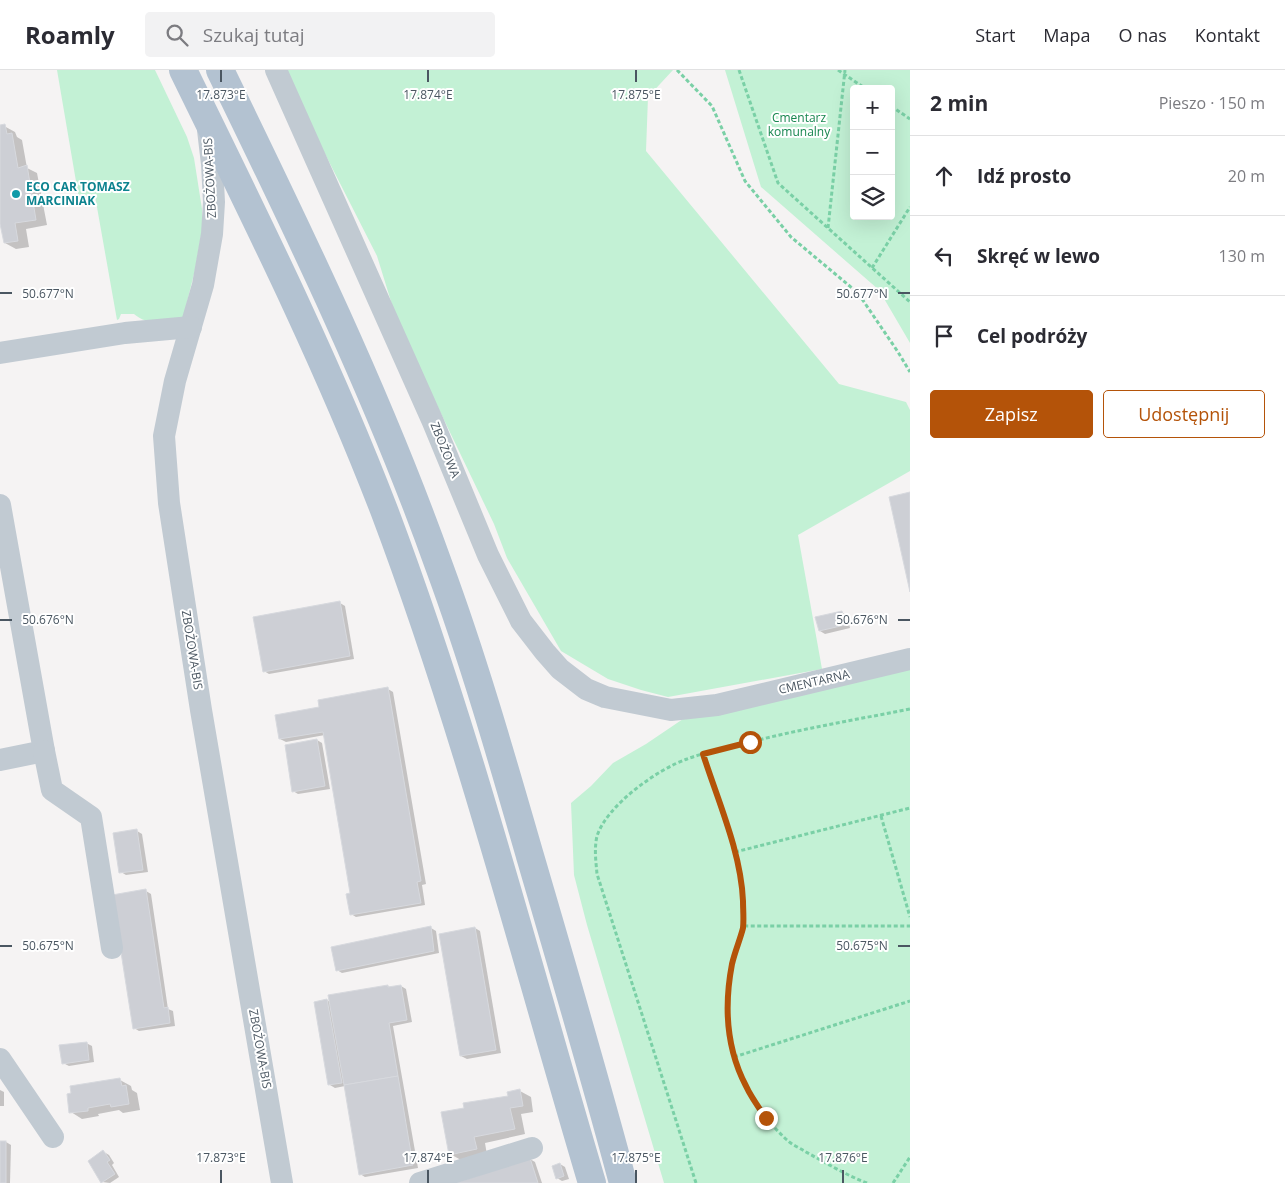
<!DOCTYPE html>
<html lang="pl">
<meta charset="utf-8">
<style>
:root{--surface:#fff;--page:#f2f2f3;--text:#2b2b33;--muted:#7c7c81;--line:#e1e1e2;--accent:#b45309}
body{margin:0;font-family:"Open Sans",sans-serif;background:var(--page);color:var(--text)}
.controls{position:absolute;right:15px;top:15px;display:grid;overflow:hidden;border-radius:5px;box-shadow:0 5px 20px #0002}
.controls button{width:45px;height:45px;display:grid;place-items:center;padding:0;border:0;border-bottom:1px solid var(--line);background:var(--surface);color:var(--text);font:25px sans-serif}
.stop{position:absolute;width:15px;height:15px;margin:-11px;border:4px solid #b45309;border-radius:50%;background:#fff}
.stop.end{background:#b45309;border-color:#fff;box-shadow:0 1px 5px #0008}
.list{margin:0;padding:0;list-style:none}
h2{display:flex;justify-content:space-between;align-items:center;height:65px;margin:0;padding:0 20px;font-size:21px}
h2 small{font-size:16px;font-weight:400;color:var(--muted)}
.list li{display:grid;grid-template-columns:32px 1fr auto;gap:15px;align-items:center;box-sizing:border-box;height:80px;padding:0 20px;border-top:1px solid var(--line)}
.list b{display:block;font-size:19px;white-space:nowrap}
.list em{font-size:16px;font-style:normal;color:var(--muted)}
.actions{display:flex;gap:10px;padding:15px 20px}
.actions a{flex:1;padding:11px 0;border:1px solid var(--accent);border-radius:5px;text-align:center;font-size:18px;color:var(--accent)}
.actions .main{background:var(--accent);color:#fff}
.icon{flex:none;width:28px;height:28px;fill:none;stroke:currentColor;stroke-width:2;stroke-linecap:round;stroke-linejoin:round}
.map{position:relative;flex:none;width:910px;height:1113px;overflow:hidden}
header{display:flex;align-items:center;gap:30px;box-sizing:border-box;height:70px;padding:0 25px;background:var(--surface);border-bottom:1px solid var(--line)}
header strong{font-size:24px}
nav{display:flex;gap:28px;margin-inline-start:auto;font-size:18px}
.search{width:350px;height:45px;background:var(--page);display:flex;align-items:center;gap:12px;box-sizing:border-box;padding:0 18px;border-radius:5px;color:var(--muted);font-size:19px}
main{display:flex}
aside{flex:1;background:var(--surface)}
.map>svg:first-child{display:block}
.green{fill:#c3f1d5;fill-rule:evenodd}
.shadow{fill:#0003}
.building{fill:#cdcfd5;stroke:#d7d9de}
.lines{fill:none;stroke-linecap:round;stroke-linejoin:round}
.path{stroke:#7ad0a6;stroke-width:3;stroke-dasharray:4 2.5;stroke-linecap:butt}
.minor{stroke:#c1cad2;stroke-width:22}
.major{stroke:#b3c2d1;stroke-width:28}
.route{stroke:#b45309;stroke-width:6}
.ticks{fill:none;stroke:#4a5661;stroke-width:2}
.culture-dot{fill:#0f9aa8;stroke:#fff;stroke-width:2}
.labels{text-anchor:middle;stroke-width:4;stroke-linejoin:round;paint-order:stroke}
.park-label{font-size:12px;fill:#17864f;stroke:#fff}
.street-label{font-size:12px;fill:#4a5661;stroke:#fff}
.culture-label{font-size:12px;font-weight:bold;fill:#0d838f;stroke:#fff;text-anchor:start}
.ticks-label{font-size:12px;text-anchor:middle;fill:#4a5661;stroke:#fff;stroke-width:4;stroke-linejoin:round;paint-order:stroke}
</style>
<header>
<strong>Roamly</strong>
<div class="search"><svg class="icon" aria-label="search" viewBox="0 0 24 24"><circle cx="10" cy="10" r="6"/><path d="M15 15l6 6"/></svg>Szukaj tutaj</div>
<nav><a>Start</a><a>Mapa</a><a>O nas</a><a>Kontakt</a></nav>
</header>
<main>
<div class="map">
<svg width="910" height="1113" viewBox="0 0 910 1113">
<rect width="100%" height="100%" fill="#f5f3f3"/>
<g class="green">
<path d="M57,0H155L187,67L194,88L202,139V160L195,200L183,248C165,251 149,257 134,244H121L119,249L117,250L95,126L79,129Z"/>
<polygon points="287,0 673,0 648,27 646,81 839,314 906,332 910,340 910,401 798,465 822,599 668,627 641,620 608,609 561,581 507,488 494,454 398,254 377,186 322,78"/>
<path d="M725,0H910V273L879,220L761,117ZM854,19H891V146H854Z"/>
<polygon points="910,591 910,1113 664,1113 587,855 574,805 571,733 591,716 613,693 646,674 683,649"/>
</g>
<g class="shadow">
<polygon points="0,56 4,56 15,62 17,67 22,70 27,98 37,103 47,155 26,159 29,177 16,179 5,173 0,147"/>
<polygon points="340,533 345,536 354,589 269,604 264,601"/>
<polygon points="841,542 847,545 850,558 825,564 820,561"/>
<polygon points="388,619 393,622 426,814 422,815 425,835 356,847 351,844 352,824 325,665 286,672 280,669 320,638"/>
<polygon points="317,670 322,673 330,719 298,724 293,721"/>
<polygon points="137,761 142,764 148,802 126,805 121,802"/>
<polygon points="146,821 151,824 168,939 173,941 175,956 139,961 134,958"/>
<polygon points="431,858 436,861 439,883 342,903 337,900"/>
<polygon points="475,858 480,861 501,983 467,989 461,986"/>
<polygon points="388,916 391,918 401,916 406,919 412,952 393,956 418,1098 365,1107 360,1104 345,1016 335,1018 330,1015 315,933 327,930 330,932"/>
<polygon points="86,973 92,976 94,992 69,996 63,993"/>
<polygon points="120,1010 131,1016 132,1020 137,1023 140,1040 123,1043 119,1040 98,1044 99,1046 82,1049 71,1042"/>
<polygon points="0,1020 4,1022 4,1036 0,1036"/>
<polygon points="520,1021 531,1027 533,1042 521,1044 525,1064 485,1073 487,1085 461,1090 450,1084 509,1027"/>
<polygon points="0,1072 6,1072 11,1075 10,1113 0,1113"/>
<polygon points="104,1082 109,1085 114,1093 112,1095 119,1107 110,1113 102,1112"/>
<polygon points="530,1089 535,1092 542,1113 459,1113"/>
<polygon points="560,1094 565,1097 569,1109 562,1111 557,1108"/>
</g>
<g class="building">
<polygon points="5,54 7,64 12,63 18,98 27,95 36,150 15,153 18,171 4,173 0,154 0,55"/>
<polygon points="910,422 910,522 889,427"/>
<polygon points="340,531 350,586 263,602 253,547"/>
<polygon points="842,541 845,555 819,561 815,547"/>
<polygon points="388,617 421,811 417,812 421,833 350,845 346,824 350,823 323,662 279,669 275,645 319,637 318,630"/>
<polygon points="317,669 325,716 292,722 285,675"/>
<polygon points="137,759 143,800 119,803 113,763"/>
<polygon points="146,819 164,938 168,937 170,953 133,959 112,825"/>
<polygon points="431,856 434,881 336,901 331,877"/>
<polygon points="475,857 496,980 460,986 439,864"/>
<polygon points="388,915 388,917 401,915 407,950 389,953 398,1006 344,1015 328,925"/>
<polygon points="327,929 342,1013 328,1015 314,932"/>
<polygon points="87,972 89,990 62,994 59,975"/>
<polygon points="398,1006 413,1095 359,1105 344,1015"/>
<polygon points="120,1008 122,1016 126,1015 129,1034 111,1037 110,1034 88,1038 88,1041 69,1043 67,1024 71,1023 70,1016"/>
<polygon points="520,1019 523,1036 510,1038 515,1059 474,1067 477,1079 449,1085 441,1042 464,1038 463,1033 508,1026 507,1022"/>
<rect x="0" y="1071" width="6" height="42"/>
<polygon points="103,1080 110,1090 107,1092 115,1104 101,1113 88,1091"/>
<polygon points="530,1088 538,1113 455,1113"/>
<polygon points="560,1093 564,1106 556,1109 552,1096"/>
</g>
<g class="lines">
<g class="path">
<polyline points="677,0 712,36 745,111 791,167 858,223 898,282 910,302"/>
<polyline points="739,0 778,113 910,232"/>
<polyline points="838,0 866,19"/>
<polyline points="891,36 910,49"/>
<polyline points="828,158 845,0"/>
<polyline points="872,198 910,137"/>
<polyline points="703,684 735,782 741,811 743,856"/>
<polyline points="881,746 910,847"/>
<polyline points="735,782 910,738"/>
<polyline points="734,987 910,931"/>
<path d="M696,1113L597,804C596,792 594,779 597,766C607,735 658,699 687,689C700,684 714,681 728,678C788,661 849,651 910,639"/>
<path d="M867,1113C846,1105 826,1093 806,1082C800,1078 792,1075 787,1070C724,1012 715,935 743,856H910"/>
<polyline points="893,1113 910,1087"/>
</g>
<g class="minor">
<polyline points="276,0 433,352 488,485 521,551 545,582 560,599 586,619 605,627 671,640 717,635 910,589"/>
<polyline points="208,60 212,94 214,132 212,164 203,215 175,311 164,366 169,433 201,640 282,1113"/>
<polyline points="0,283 125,263 191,257"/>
<polyline points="0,435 44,681 0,690"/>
<polyline points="44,681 52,720 91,747 112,878"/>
<polyline points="0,989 53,1067"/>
<polyline points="420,1113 532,1078"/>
</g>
<g class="major">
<path d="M183,0C254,145 326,289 384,440C467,660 525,888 592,1113"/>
<path d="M220,0C299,162 378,325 439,496C474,591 502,689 530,786C562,895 594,1004 623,1113"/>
</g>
</g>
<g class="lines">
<path class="route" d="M750,672L703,684C718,731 741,782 743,831C743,839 744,850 743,858C740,870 735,881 732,894C724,936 726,978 746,1016C751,1027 759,1038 766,1048"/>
</g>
<path class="ticks" d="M221,0V12M428,0V12M636,0V12M0,223H12M898,223H910M0,550H12M898,550H910M0,876H12M898,876H910M221,1100V1113M428,1100V1113M636,1100V1113M843,1100V1113"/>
<circle class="culture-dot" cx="16" cy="124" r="5"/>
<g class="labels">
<g class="park-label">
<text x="799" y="52">Cmentarz<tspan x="799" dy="14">komunalny</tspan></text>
</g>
<g class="street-label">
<text transform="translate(210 108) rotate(-93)" y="4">ZBOŻOWA-BIS</text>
<text transform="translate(445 380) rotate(68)" y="4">ZBOŻOWA</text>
<text transform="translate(192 580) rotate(81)" y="4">ZBOŻOWA-BIS</text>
<text transform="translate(814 612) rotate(-13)" y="4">CMENTARNA</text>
<text transform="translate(260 979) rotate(80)" y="4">ZBOŻOWA-BIS</text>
</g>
<g class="culture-label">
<text x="26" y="121">ECO CAR TOMASZ<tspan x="26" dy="14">MARCINIAK</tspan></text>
</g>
</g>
<g class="ticks-label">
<text x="221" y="29">17.873°E</text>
<text x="428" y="29">17.874°E</text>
<text x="636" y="29">17.875°E</text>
<text x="48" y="228">50.677°N</text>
<text x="862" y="228">50.677°N</text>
<text x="48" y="554">50.676°N</text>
<text x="862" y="554">50.676°N</text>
<text x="48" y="880">50.675°N</text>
<text x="862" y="880">50.675°N</text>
<text x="221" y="1092">17.873°E</text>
<text x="428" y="1092">17.874°E</text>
<text x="636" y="1092">17.875°E</text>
<text x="843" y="1092">17.876°E</text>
</g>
</svg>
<div class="controls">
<button>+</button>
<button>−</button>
<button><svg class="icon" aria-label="layers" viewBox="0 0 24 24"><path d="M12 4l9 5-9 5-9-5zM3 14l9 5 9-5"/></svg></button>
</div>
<div class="stop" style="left:750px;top:672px"></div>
<div class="stop end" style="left:766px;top:1048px"></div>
</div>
<aside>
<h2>2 min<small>Pieszo · 150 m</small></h2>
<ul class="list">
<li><svg class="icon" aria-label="ahead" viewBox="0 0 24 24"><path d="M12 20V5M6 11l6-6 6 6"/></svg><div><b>Idź prosto</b></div><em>20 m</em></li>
<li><svg class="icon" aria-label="left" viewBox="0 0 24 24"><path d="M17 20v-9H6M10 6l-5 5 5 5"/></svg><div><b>Skręć w lewo</b></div><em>130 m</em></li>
<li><svg class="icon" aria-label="arrive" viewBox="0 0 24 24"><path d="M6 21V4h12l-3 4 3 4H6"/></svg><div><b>Cel podróży</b></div></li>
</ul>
<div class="actions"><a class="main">Zapisz</a><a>Udostępnij</a></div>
</aside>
</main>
